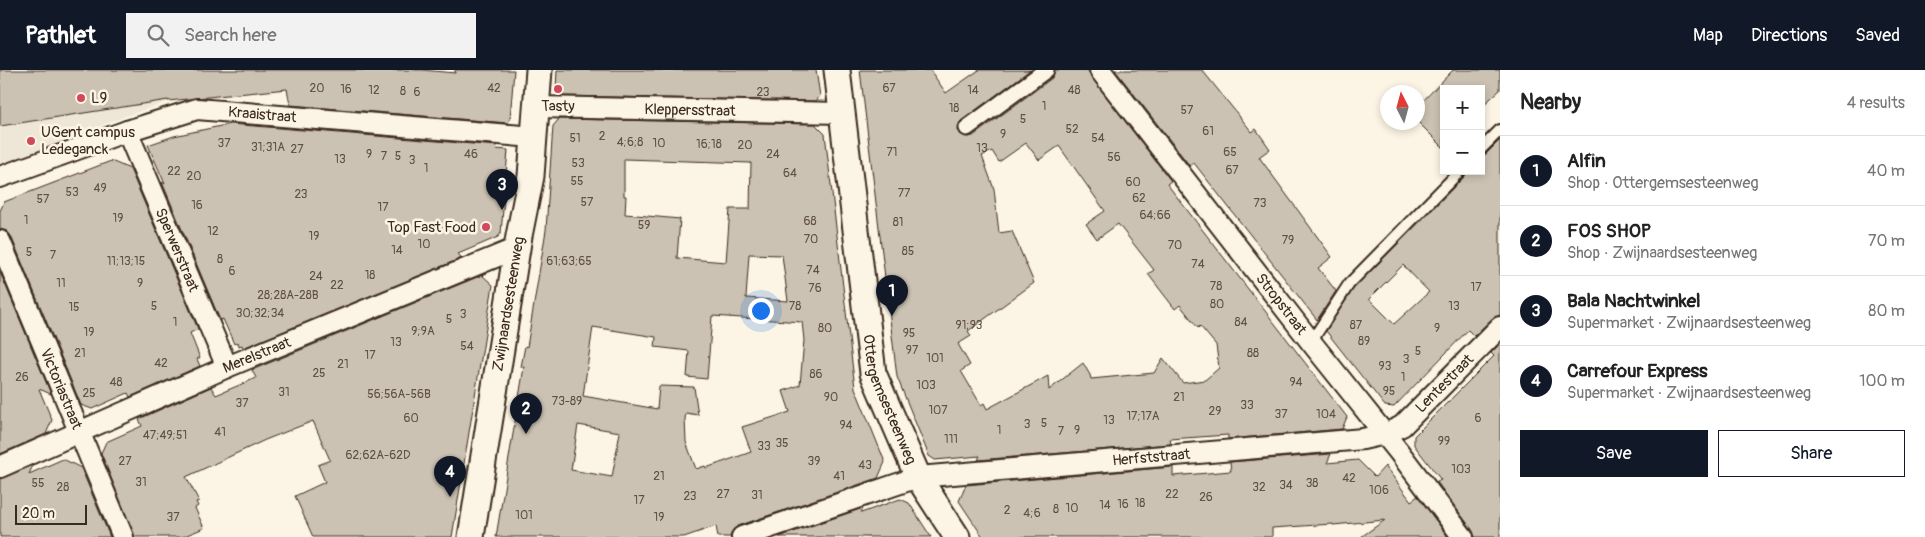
<!DOCTYPE html>
<meta charset="utf-8">
<style>
:root{--surface:#fff;--page:#f2f2f2;--text:#222;--muted:#767676;--line:#e0e0e0;--accent:#111827}
body{margin:0;font-family:Pangolin,sans-serif;background:var(--page);color:var(--text)}
.controls{position:absolute;right:15px;top:15px;display:grid;overflow:hidden;border-radius:0px;box-shadow:0 2px 8px #0003}
.controls button{width:45px;height:45px;display:grid;place-items:center;padding:0;border:0;border-bottom:1px solid var(--line);background:var(--surface);color:var(--text);font:25px sans-serif}
.compass{position:absolute;left:1380px;top:15px;width:45px;height:45px;border-radius:50%;background:var(--surface);box-shadow:0 2px 8px #0003;rotate:354deg}
.scale{position:absolute;left:15px;bottom:12px;width:72px;box-sizing:border-box;padding-left:5px;border:2px solid #3b2a1e;border-top:0;font-size:14px;line-height:18px;white-space:nowrap;color:#3b2a1e;-webkit-text-stroke:4px #fcf5e5;paint-order:stroke}
.you{position:absolute;left:760px;top:240px;width:18px;height:18px;margin:-12px;border:4px solid #fff;border-radius:50%;background:#1a73e8;box-shadow:0 0 0 8px #1a73e833}
.badge{display:grid;place-items:center;width:32px;height:32px;border-radius:50%;background:var(--accent);color:#fff;font-size:16px;font-weight:700}
.pin{position:absolute;translate:-50% -41px;filter:drop-shadow(0 1px 2px #0008)}
.pin::after{content:'';position:absolute;top:26px;width:18px;height:15px;background:inherit;clip-path:polygon(0 0,100% 0,50% 100%)}
.list{margin:0;padding:0;list-style:none}
h2{display:flex;justify-content:space-between;align-items:center;height:65px;margin:0;padding:0 20px;font-size:21px}
h2 small{font-size:16px;font-weight:400;color:var(--muted)}
.list li{display:grid;grid-template-columns:32px 1fr auto;gap:15px;align-items:center;box-sizing:border-box;height:70px;padding:0 20px;border-top:1px solid var(--line)}
.list b{display:block;font-size:19px;white-space:nowrap}
.list p{margin:0;font-size:16px;white-space:nowrap;color:var(--muted)}
.list em{font-size:16px;font-style:normal;color:var(--muted)}
.actions{display:flex;gap:10px;padding:15px 20px}
.actions a{flex:1;padding:11px 0;border:1px solid var(--accent);border-radius:0px;text-align:center;font-size:18px;color:var(--accent)}
.actions .main{background:var(--accent);color:#fff}
.icon{flex:none;width:28px;height:28px;fill:none;stroke:currentColor;stroke-width:2;stroke-linecap:round;stroke-linejoin:round}
.map{position:relative;flex:none;width:1500px;height:467px;overflow:hidden}
header{display:flex;align-items:center;gap:30px;box-sizing:border-box;height:70px;padding:0 25px;background:var(--accent);color:#fff}
header strong{font-size:24px}
nav{display:flex;gap:28px;margin-inline-start:auto;font-size:18px}
.search{width:350px;height:45px;background:var(--page);display:flex;align-items:center;gap:12px;box-sizing:border-box;padding:0 18px;border-radius:0px;color:var(--muted);font-size:19px}
main{display:flex}
aside{flex:1;background:var(--surface)}
.map>svg:first-child{display:block}
.built{fill:#eee6d6}
.building{fill:#ccc2b3;stroke:#3b2a1e;fill-rule:evenodd}
.lines{fill:none;stroke-linecap:round;stroke-linejoin:round}
.service-casing{stroke:#3b2a1e;stroke-width:14}
.pedestrian-casing{stroke:#3b2a1e;stroke-width:19}
.minor-casing{stroke:#3b2a1e;stroke-width:24}
.tertiary-casing{stroke:#3b2a1e;stroke-width:29}
.service{stroke:#fcf5e5;stroke-width:10}
.pedestrian{stroke:#fcf5e5;stroke-width:15}
.minor{stroke:#fcf5e5;stroke-width:20}
.tertiary{stroke:#fcf5e5;stroke-width:25}
.poi-dot{fill:#d1495b;stroke:#fcf5e5;stroke-width:2}
.labels{text-anchor:middle;stroke-width:5;stroke-linejoin:round;paint-order:stroke}
.number-label{font-size:12px;fill:#5f5043}
.poi-label{font-size:15px;fill:#3b2a1e;stroke:#fcf5e5;text-anchor:start}
.street-label{font-size:15px;fill:#3b2a1e;stroke:#fcf5e5}
</style>
<header>
<strong>Pathlet</strong>
<div class="search"><svg class="icon" aria-label="search" viewBox="0 0 24 24"><circle cx="10" cy="10" r="6"/><path d="M15 15l6 6"/></svg>Search here</div>
<nav><a>Map</a><a>Directions</a><a>Saved</a></nav>
</header>
<main>
<div class="map">
<svg width="1500" height="467" viewBox="0 0 1500 467">
<rect width="100%" height="100%" fill="#fcf5e5"/>
<filter id="ink" filterUnits="userSpaceOnUse"><feTurbulence type="fractalNoise" baseFrequency=".02" numOctaves="2"/><feDisplacementMap in="SourceGraphic" scale="10" xChannelSelector="R" yChannelSelector="G"/><feConvolveMatrix kernelMatrix="1 2 1 2 8 2 1 2 1" color-interpolation-filters="sRGB"/></filter>
<g filter="url(#ink)">
<polygon class="built" points="0,0 170,30 170,31 126,46 0,95"/>
<g class="building">
<polygon points="0,0 422,0 455,3 455,0 514,0 510,49 508,53 290,35 287,19 168,31 168,30 0,56"/>
<polygon points="557,0 816,0 820,26 816,31 562,26 556,19"/>
<path d="M860,0H930L946,23L979,0H1030L961,51L958,60L960,64L968,67L973,66L1052,8L1055,0H1088L1091,7L1171,111L1167,114L1347,347L1342,359L1228,369V365L1170,369L1171,374L978,390L980,386L935,390L929,386L897,307ZM1026,73L1039,90L1059,76L1105,141L1086,154L1097,169L1118,154L1154,200L1148,204L1175,239L1180,235L1198,258L1200,256L1216,275L1219,298L1205,310L1183,313L1163,288L1154,303L1091,309L1090,305L1083,293L1049,320L1048,306L987,339L984,333L981,335L961,301L970,295L958,274L971,266L968,261L1034,213L1012,161L999,163L994,119L982,86L992,81L999,92Z"/>
<polygon points="1115,0 1202,0 1252,62 1256,59 1270,79 1259,87 1332,187 1318,198 1336,221 1317,250 1194,93 1190,96"/>
<polygon points="1453,0 1500,0 1500,20 1481,37 1481,19 1444,19 1444,78 1418,52 1418,36"/>
<path d="M559,49L815,54L825,64L855,318L885,392L878,408L738,456L733,460L730,467H718L716,456L684,467H496L524,297H521L525,276L527,277L546,160L553,56ZM624,89L751,93L750,139H730L726,192L677,188L680,149L625,144L626,126H624ZM749,184L782,185L788,231L746,228ZM712,246L802,252L804,270L800,315L783,321L790,342L742,357L751,382L706,398L705,396L696,399L686,372L685,349L686,343L698,345L694,317L659,316L657,339L583,326L593,257L656,267L655,277L689,281L687,307L707,309ZM578,355L620,362L612,407L571,400Z"/>
<polygon points="230,54 497,76 496,79 508,80 501,163 498,167 458,184 462,188 243,278 242,275 239,276 238,272 234,274 223,249 220,250 162,112 165,114 148,75 174,66"/>
<path d="M1500,70V245L1492,249L1474,266L1468,260L1394,337L1385,336L1326,261L1354,218L1465,106L1467,101H1481V86L1486,84ZM1403,195L1429,222L1394,254L1369,229Z"/>
<polygon points="111,91 130,99 198,259 190,263 200,288 197,289 200,296 130,327 128,323 92,339 81,335 11,166 7,161 0,159 0,141 4,132"/>
<polygon points="0,202 51,324 39,319 52,350 46,364 0,384"/>
<polygon points="482,205 493,215 452,467 313,467 295,426 325,412 318,395 330,390 313,351 265,370 186,407 199,431 196,432 198,436 195,438 204,458 182,467 135,467 101,383 106,372 142,356 139,349 211,317 216,325 256,308 252,300"/>
<polygon points="1500,274 1500,467 1475,467 1472,460 1437,412 1441,410 1414,375 1414,366 1494,286 1491,283"/>
<polygon points="1331,384 1327,393 1358,390 1375,407 1385,396 1411,431 1418,426 1448,467 1361,467 1385,450 1333,455 1333,454 1272,458 1272,467 983,467 959,431 966,415 1173,397 1173,406 1231,401 1230,392"/>
<polygon points="63,389 81,398 110,467 0,467 0,409 33,395 29,404"/>
<polygon points="900,429 909,433 931,467 779,467 863,438 861,443"/>
</g>
<g class="lines">
<defs>
<g id="service">
<polyline points="1481,79 1500,60"/>
<polyline points="1311,272 1349,214 1460,101"/>
</g>
<polyline id="pedestrian" points="967,58 1046,0"/>
<g id="minor">
<path id="s1" d="M1100,0L1311,272L1399,382L1463,467"/>
<path id="s2" d="M536,37L842,43"/>
<path id="s3" d="M127,61L227,297"/>
<path id="s4" d="M0,107L127,61L197,39L534,67"/>
<path id="s5" d="M0,171L123,467"/>
<path id="s6" d="M0,397L227,297L517,178"/>
<path id="s7" d="M742,467L918,407L1363,369L1385,364L1402,356L1500,257"/>
</g>
<g id="tertiary">
<path id="s8" d="M837,0L873,303L918,407L957,467"/>
<path id="s9" d="M471,467L519,166L531,106L539,0"/>
</g>
</defs>
<use href="#service" class="service-casing"/>
<use href="#pedestrian" class="pedestrian-casing"/>
<use href="#minor" class="minor-casing"/>
<use href="#tertiary" class="tertiary-casing"/>
<use href="#service" class="service"/>
<use href="#pedestrian" class="pedestrian"/>
<use href="#minor" class="minor"/>
<use href="#tertiary" class="tertiary"/>
</g>
</g>
<g class="poi-dot">
<circle cx="558" cy="19" r="5"/>
<circle cx="81" cy="28" r="5"/>
<circle cx="31" cy="71" r="5"/>
<circle cx="486" cy="157" r="5"/>
</g>
<g class="labels">
<g class="number-label">
<text x="317" y="22">20</text>
<text x="494" y="22">42</text>
<text x="889" y="22">67</text>
<text x="346" y="23">16</text>
<text x="374" y="24">12</text>
<text x="973" y="24">14</text>
<text x="1074" y="24">48</text>
<text x="403" y="25">8</text>
<text x="417" y="26">6</text>
<text x="763" y="26">23</text>
<text x="1044" y="40">1</text>
<text x="954" y="42">18</text>
<text x="1187" y="44">57</text>
<text x="1023" y="53">5</text>
<text x="1072" y="63">52</text>
<text x="1208" y="65">61</text>
<text x="1003" y="68">9</text>
<text x="602" y="70">2</text>
<text x="575" y="72">51</text>
<text x="1098" y="72">54</text>
<text x="630" y="76">4;6;8</text>
<text x="224" y="77">37</text>
<text x="659" y="77">10</text>
<text x="709" y="78">16;18</text>
<text x="745" y="79">20</text>
<text x="268" y="81">31;31A</text>
<text x="982" y="82">13</text>
<text x="297" y="83">27</text>
<text x="892" y="86">71</text>
<text x="1230" y="86">65</text>
<text x="369" y="88">9</text>
<text x="471" y="88">46</text>
<text x="773" y="88">24</text>
<text x="384" y="90">7</text>
<text x="398" y="90">5</text>
<text x="1114" y="91">56</text>
<text x="340" y="93">13</text>
<text x="412" y="94">3</text>
<text x="578" y="97">53</text>
<text x="426" y="102">1</text>
<text x="1232" y="104">67</text>
<text x="174" y="105">22</text>
<text x="790" y="107">64</text>
<text x="194" y="110">20</text>
<text x="577" y="115">55</text>
<text x="1133" y="116">60</text>
<text x="100" y="122">49</text>
<text x="72" y="126">53</text>
<text x="904" y="127">77</text>
<text x="301" y="128">23</text>
<text x="1139" y="132">62</text>
<text x="43" y="133">57</text>
<text x="587" y="136">57</text>
<text x="1260" y="137">73</text>
<text x="197" y="139">16</text>
<text x="383" y="141">17</text>
<text x="1155" y="149">64;66</text>
<text x="118" y="152">19</text>
<text x="26" y="154">1</text>
<text x="810" y="155">68</text>
<text x="898" y="156">81</text>
<text x="644" y="159">59</text>
<text x="213" y="165">12</text>
<text x="314" y="170">19</text>
<text x="811" y="173">70</text>
<text x="1288" y="174">79</text>
<text x="424" y="178">10</text>
<text x="1175" y="179">70</text>
<text x="397" y="184">14</text>
<text x="908" y="185">85</text>
<text x="29" y="186">5</text>
<text x="53" y="189">7</text>
<text x="220" y="193">8</text>
<text x="126" y="195">11;13;15</text>
<text x="569" y="195">61;63;65</text>
<text x="1198" y="198">74</text>
<text x="813" y="204">74</text>
<text x="232" y="205">6</text>
<text x="370" y="209">18</text>
<text x="316" y="210">24</text>
<text x="61" y="217">11</text>
<text x="140" y="217">9</text>
<text x="337" y="219">22</text>
<text x="1216" y="220">78</text>
<text x="1476" y="221">17</text>
<text x="815" y="222">76</text>
<text x="288" y="229">28;28A-28B</text>
<text x="1217" y="238">80</text>
<text x="154" y="240">5</text>
<text x="795" y="240">78</text>
<text x="1454" y="240">13</text>
<text x="74" y="241">15</text>
<text x="260" y="247">30;32;34</text>
<text x="463" y="248">3</text>
<text x="449" y="253">5</text>
<text x="175" y="256">1</text>
<text x="1241" y="256">84</text>
<text x="969" y="259">91;93</text>
<text x="1356" y="259">87</text>
<text x="825" y="262">80</text>
<text x="1437" y="262">9</text>
<text x="423" y="265">9;9A</text>
<text x="89" y="266">19</text>
<text x="909" y="267">95</text>
<text x="1364" y="275">89</text>
<text x="396" y="276">13</text>
<text x="467" y="280">54</text>
<text x="912" y="284">97</text>
<text x="1418" y="285">5</text>
<text x="80" y="287">21</text>
<text x="1253" y="287">88</text>
<text x="370" y="289">17</text>
<text x="935" y="292">101</text>
<text x="1406" y="293">3</text>
<text x="161" y="297">42</text>
<text x="343" y="298">21</text>
<text x="1385" y="300">93</text>
<text x="319" y="307">25</text>
<text x="816" y="308">86</text>
<text x="22" y="311">26</text>
<text x="1403" y="311">1</text>
<text x="116" y="316">48</text>
<text x="1296" y="316">94</text>
<text x="926" y="319">103</text>
<text x="1389" y="325">95</text>
<text x="284" y="326">31</text>
<text x="89" y="327">25</text>
<text x="399" y="328">56;56A-56B</text>
<text x="831" y="331">90</text>
<text x="1179" y="331">21</text>
<text x="567" y="335">73-89</text>
<text x="242" y="337">37</text>
<text x="1247" y="339">33</text>
<text x="938" y="344">107</text>
<text x="1215" y="345">29</text>
<text x="1281" y="348">37</text>
<text x="1326" y="348">104</text>
<text x="1143" y="350">17;17A</text>
<text x="411" y="352">60</text>
<text x="1478" y="352">6</text>
<text x="1109" y="354">13</text>
<text x="1044" y="357">5</text>
<text x="1027" y="358">3</text>
<text x="846" y="359">94</text>
<text x="999" y="364">1</text>
<text x="1077" y="364">9</text>
<text x="1061" y="365">7</text>
<text x="220" y="366">41</text>
<text x="165" y="369">47;49;51</text>
<text x="951" y="373">111</text>
<text x="1444" y="375">99</text>
<text x="782" y="377">35</text>
<text x="764" y="380">33</text>
<text x="378" y="389">62;62A-62D</text>
<text x="125" y="395">27</text>
<text x="814" y="395">39</text>
<text x="865" y="399">43</text>
<text x="1461" y="403">103</text>
<text x="659" y="410">21</text>
<text x="839" y="410">41</text>
<text x="1349" y="412">42</text>
<text x="141" y="416">31</text>
<text x="38" y="417">55</text>
<text x="1312" y="417">38</text>
<text x="1286" y="419">34</text>
<text x="63" y="421">28</text>
<text x="1259" y="421">32</text>
<text x="1379" y="424">106</text>
<text x="723" y="428">27</text>
<text x="1172" y="428">22</text>
<text x="757" y="429">31</text>
<text x="690" y="430">23</text>
<text x="1206" y="431">26</text>
<text x="639" y="434">17</text>
<text x="1140" y="437">18</text>
<text x="1123" y="438">16</text>
<text x="1105" y="439">14</text>
<text x="1072" y="442">10</text>
<text x="1056" y="443">8</text>
<text x="1007" y="444">2</text>
<text x="1032" y="447">4;6</text>
<text x="524" y="449">101</text>
<text x="173" y="451">37</text>
<text x="659" y="451">19</text>
</g>
<g class="poi-label">
<text x="91" y="33">L9</text>
<text x="558" y="41" text-anchor="middle">Tasty</text>
<text x="41" y="67">UGent campus<tspan x="41" dy="17">Ledeganck</tspan></text>
<text x="476" y="162" text-anchor="end">Top Fast Food</text>
</g>
<g class="street-label">
<text dy="5" stroke="none"><textPath href="#s2" startOffset="154">Kleppersstraat</textPath></text>
<text dy="5" stroke="none"><textPath href="#s4" startOffset="274">Kraaistraat</textPath></text>
<text dy="5" stroke="none"><textPath href="#s3" startOffset="129">Sperwerstraat</textPath></text>
<text dy="5" stroke="none"><textPath href="#s9" startOffset="236">Zwijnaardsesteenweg</textPath></text>
<text dy="5" stroke="none"><textPath href="#s1" startOffset="296">Stropstraat</textPath></text>
<text dy="5" stroke="none"><textPath href="#s6" startOffset="280">Merelstraat</textPath></text>
<text dy="5" stroke="none"><textPath href="#s7" startOffset="734">Lentestraat</textPath></text>
<text dy="5" stroke="none"><textPath href="#s5" startOffset="160">Victoriastraat</textPath></text>
<text dy="5" stroke="none"><textPath href="#s8" startOffset="335">Ottergemsesteenweg</textPath></text>
<text dy="5" stroke="none"><textPath href="#s7" startOffset="420">Herfststraat</textPath></text>
</g>
</g>
</svg>
<div class="controls">
<button>+</button>
<button>−</button>
</div>
<svg class="compass" viewBox="-18 -18 36 36"><path d="M0-13l5 13h-10z" fill="#e53935"/><path d="M0 13l5-13h-10z" fill="#767676"/></svg>
<div class="scale">20 m</div>
<div class="you"></div>
<div class="pin badge" style="left:892px;top:246px">1</div>
<div class="pin badge" style="left:526px;top:364px">2</div>
<div class="pin badge" style="left:502px;top:140px">3</div>
<div class="pin badge" style="left:450px;top:427px">4</div>
</div>
<aside>
<h2>Nearby<small>4 results</small></h2>
<ul class="list">
<li><span class="badge">1</span><div><b>Alfin</b><p>Shop · Ottergemsesteenweg</p></div><em>40 m</em></li>
<li><span class="badge">2</span><div><b>FOS SHOP</b><p>Shop · Zwijnaardsesteenweg</p></div><em>70 m</em></li>
<li><span class="badge">3</span><div><b>Bala Nachtwinkel</b><p>Supermarket · Zwijnaardsesteenweg</p></div><em>80 m</em></li>
<li><span class="badge">4</span><div><b>Carrefour Express</b><p>Supermarket · Zwijnaardsesteenweg</p></div><em>100 m</em></li>
</ul>
<div class="actions"><a class="main">Save</a><a>Share</a></div>
</aside>
</main>
